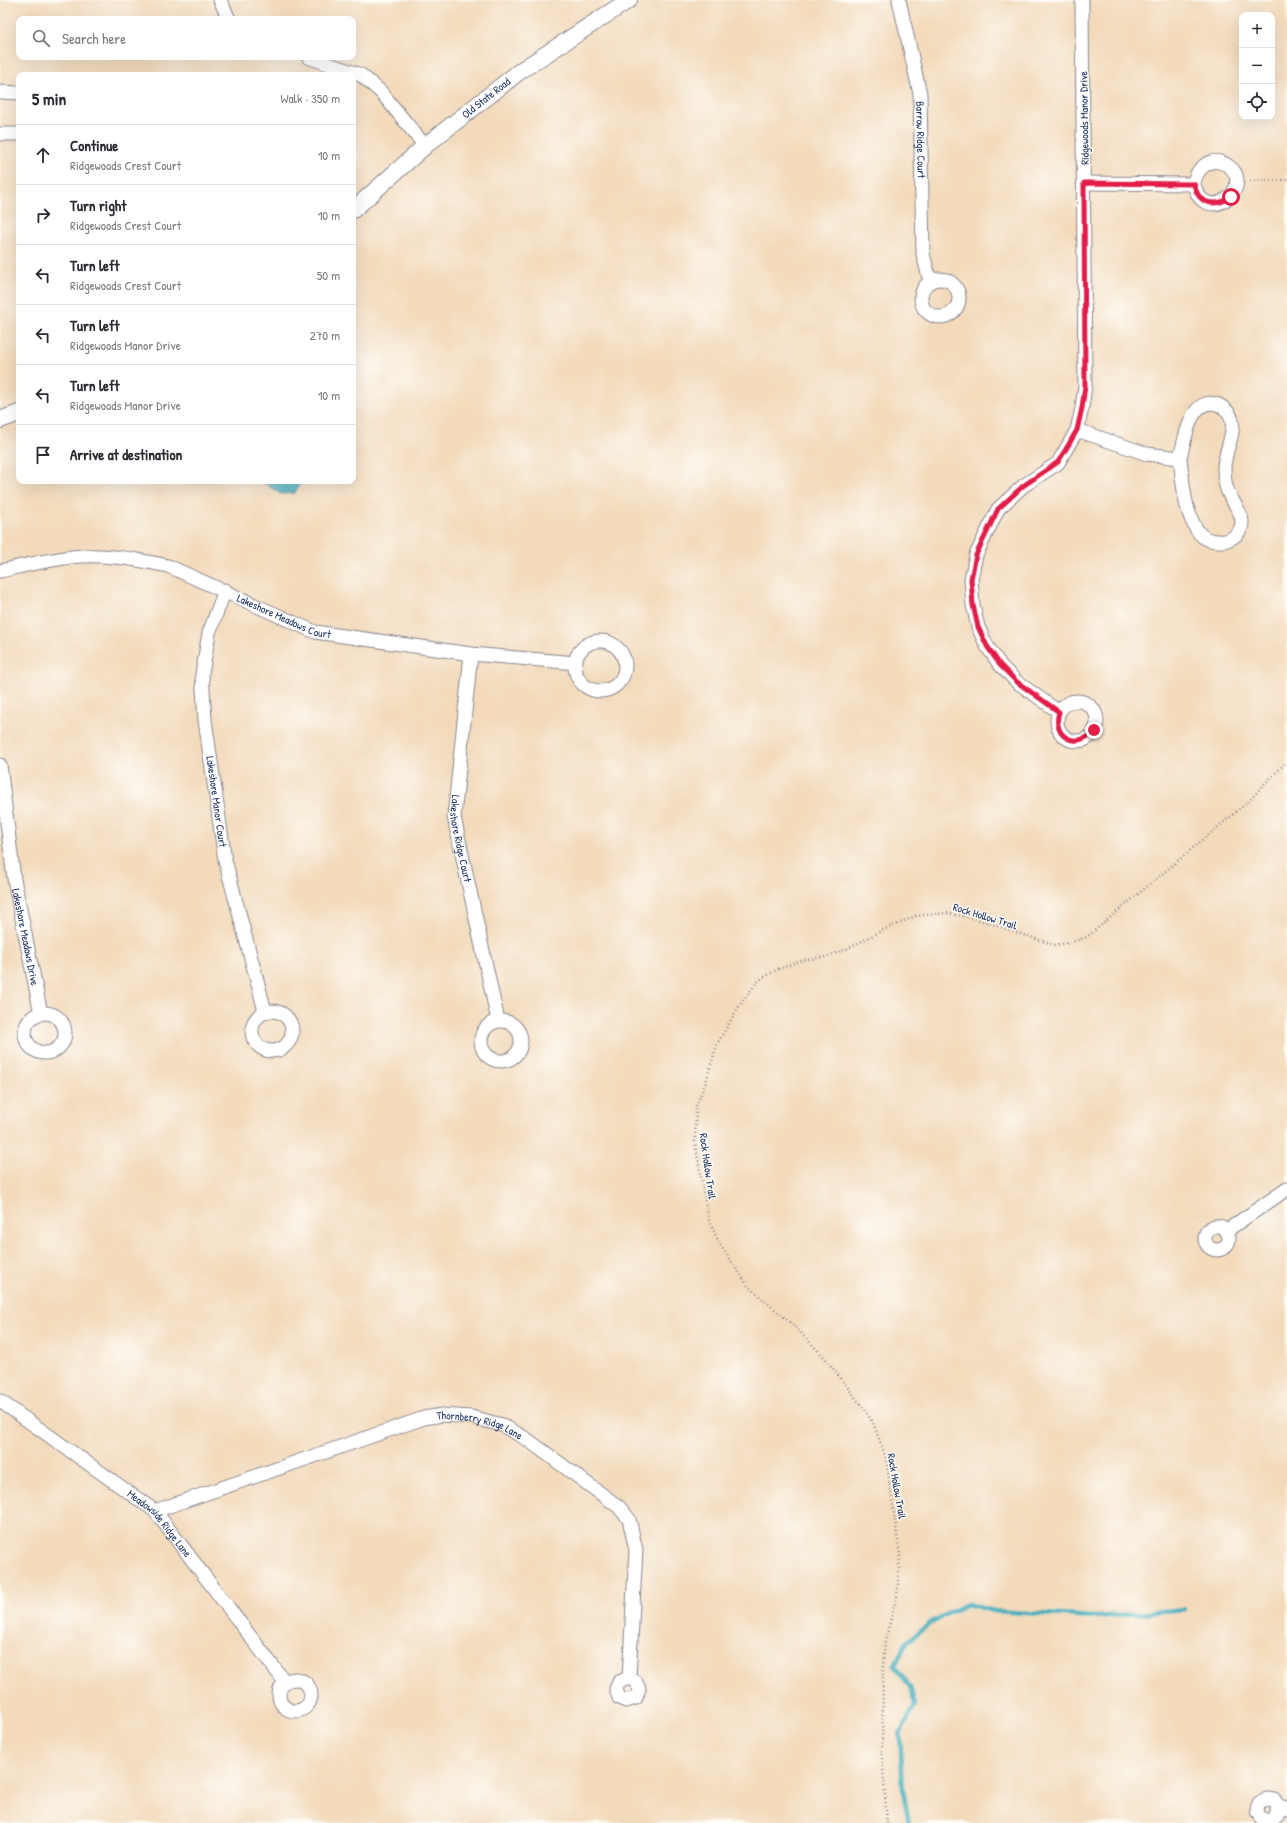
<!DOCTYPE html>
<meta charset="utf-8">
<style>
:root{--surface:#fff;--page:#f7f7f7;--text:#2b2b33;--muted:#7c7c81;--line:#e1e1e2}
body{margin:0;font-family:"Patrick Hand",sans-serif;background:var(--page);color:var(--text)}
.controls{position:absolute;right:12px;top:12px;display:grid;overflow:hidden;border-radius:8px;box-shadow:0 4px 16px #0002}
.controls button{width:36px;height:36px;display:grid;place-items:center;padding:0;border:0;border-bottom:1px solid var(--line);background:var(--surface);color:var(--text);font:20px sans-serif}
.stop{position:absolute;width:12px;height:12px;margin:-9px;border:3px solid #e11d48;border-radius:50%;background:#fff}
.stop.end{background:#e11d48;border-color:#fff;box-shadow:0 1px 4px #0008}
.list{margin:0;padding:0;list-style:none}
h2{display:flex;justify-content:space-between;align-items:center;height:52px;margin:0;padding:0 16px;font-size:17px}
h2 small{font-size:13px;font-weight:400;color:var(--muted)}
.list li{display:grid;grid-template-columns:26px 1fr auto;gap:12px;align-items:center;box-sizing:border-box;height:60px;padding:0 16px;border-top:1px solid var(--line)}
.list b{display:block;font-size:15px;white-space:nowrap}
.list p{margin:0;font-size:13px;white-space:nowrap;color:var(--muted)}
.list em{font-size:13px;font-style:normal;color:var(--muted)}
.icon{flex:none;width:22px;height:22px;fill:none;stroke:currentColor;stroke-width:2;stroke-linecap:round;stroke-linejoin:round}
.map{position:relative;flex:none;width:1287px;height:1823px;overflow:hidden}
.search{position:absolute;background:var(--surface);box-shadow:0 4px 16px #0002;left:16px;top:16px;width:340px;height:44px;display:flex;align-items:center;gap:10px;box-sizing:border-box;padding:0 14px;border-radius:8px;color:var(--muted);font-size:15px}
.panel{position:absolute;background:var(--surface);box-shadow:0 4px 16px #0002;left:16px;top:72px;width:340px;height:412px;border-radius:8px}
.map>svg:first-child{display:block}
.water{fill:#40aebd;stroke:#2e6e8e}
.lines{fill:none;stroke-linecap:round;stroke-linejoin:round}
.stream{stroke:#40aebd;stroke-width:4.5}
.minor-casing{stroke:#87848c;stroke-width:15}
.tertiary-casing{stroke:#87848c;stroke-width:18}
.path{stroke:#87848c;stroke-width:2.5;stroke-dasharray:1 3;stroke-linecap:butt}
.minor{stroke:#fff;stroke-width:13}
.tertiary{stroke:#fff;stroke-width:16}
.route{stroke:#e11d48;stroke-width:5}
.labels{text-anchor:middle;stroke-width:3;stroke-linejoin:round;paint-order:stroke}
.street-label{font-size:11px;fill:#1b2f5e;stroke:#fdfcf7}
</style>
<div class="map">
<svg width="1287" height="1823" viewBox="0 0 1287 1823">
<rect width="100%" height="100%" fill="#fdfcf7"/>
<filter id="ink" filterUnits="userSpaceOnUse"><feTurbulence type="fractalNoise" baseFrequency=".025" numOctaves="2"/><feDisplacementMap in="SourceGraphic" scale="8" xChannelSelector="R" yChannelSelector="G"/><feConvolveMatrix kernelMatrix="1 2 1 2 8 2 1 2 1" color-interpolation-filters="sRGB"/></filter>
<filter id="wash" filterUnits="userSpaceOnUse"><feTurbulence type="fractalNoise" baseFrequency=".012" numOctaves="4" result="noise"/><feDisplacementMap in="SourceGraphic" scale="16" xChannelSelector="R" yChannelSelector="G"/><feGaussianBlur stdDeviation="0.9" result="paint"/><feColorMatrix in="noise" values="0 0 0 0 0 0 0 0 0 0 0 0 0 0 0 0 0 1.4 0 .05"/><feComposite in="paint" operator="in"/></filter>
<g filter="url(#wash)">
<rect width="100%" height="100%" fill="#f3dabb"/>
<polygon class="water" points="261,481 299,481 299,486 295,493 281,494"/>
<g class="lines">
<polyline class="stream" points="909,1823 903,1790 900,1734 915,1705 910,1687 895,1665 907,1642 933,1621 967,1604 994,1611 1096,1617 1184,1609"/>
</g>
</g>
<g filter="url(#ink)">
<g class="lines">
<defs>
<g id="minor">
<polyline points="220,0 229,19"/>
<path id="s1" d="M899,0L920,94L923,254L930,281"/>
<polyline points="308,57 361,75 381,92 425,146"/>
<polyline points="0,92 19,93"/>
<polyline points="0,134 19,134"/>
<path d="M1084,183L1194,184C1204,229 1259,186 1227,165C1211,155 1196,168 1194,184"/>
<circle cx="940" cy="298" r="19"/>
<path d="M1077,430L1147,454L1180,458C1183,482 1184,515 1200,534C1205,540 1212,541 1219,541C1226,542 1231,539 1236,535C1251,521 1234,506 1228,492C1225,485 1224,476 1224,468C1224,453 1235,434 1232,421C1231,414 1225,408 1219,405C1190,394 1185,440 1180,458"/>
<path id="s2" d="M0,571C27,565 54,558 82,556C110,554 141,560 168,566L315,632L471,654L576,663"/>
<path id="s3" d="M225,590L209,633L202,674L205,720L225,860L265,1011"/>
<circle cx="600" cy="666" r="25"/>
<path id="s4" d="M471,654L454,817L498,1021"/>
<circle cx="1077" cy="721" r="20"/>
<polyline points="1059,712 1017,682 1000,665 987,646 978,627 973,605 971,579 976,555 998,509 1023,486 1058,463 1069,444 1077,430 1082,408 1085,386 1082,0"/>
<path id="s5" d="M0,765L14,879L41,1014"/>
<circle cx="272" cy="1031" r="20"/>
<circle cx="45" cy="1033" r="20"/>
<circle cx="501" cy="1041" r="20"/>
<circle cx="1217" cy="1238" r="12"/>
<polyline points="1226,1231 1287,1189"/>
<path id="s6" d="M0,1401L155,1511L285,1682"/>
<path id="s7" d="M155,1511L424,1418L442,1415L471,1417L502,1425L528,1440L619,1507L629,1519L636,1550L629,1678L636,1682L639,1689L636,1698L626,1701L619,1698L616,1689L619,1682L629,1678"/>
<circle cx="295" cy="1695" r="16"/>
<polyline points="1279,1806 1277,1815 1271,1820 1262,1818 1258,1812 1259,1804 1267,1799 1274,1800 1279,1806 1287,1808"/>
</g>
<g id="tertiary">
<path id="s8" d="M353,210L425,146L520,71L629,0"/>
<polyline points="0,420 19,413"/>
</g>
</defs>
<use href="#minor" class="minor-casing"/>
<use href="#tertiary" class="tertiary-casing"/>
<g class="path">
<polyline points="1250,181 1287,180"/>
<polyline points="887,1823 882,1754 883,1666 885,1641 897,1596 900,1555 886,1458 874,1425 865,1410 824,1357 793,1325 748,1286 719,1243 709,1220 704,1196 695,1141 696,1106 706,1082 717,1044 741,1003 759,980 778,969 804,960 825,957 847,949 883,930 916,916 947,913 976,919 1054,945 1069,943 1087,937 1249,801 1265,783 1287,762"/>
</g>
<use href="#minor" class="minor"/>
<use href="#tertiary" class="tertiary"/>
</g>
</g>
<g class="lines" filter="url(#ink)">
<path class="route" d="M1094,730C1078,751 1051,737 1059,712L1017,682L1000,665L987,646L978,627L973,605L971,579L976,555L998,509L1023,486L1058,462L1069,444L1077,430L1082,408L1085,386L1084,183L1194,184C1198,204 1214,208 1231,197"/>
</g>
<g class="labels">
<g class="street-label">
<text dy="4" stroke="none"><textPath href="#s8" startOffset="174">Old State Road</textPath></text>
<text transform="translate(1084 118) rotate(-91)" y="4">Ridgewoods Manor Drive</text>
<text dy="4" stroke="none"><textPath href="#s1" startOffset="142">Barrow Ridge Court</textPath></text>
<text dy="4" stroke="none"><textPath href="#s2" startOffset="297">Lakeshore Meadows Court</textPath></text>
<text dy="4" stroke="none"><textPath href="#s3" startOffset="216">Lakeshore Manor Court</textPath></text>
<text dy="4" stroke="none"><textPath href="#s4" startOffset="186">Lakeshore Ridge Court</textPath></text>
<text transform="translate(985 916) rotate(17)" y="4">Rock Hollow Trail</text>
<text dy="4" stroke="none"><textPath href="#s5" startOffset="174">Lakeshore Meadows Drive</textPath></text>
<text transform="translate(708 1166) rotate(82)" y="4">Rock Hollow Trail</text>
<text dy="4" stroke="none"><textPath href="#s7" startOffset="342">Thornberry Ridge Lane</textPath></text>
<text transform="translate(897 1486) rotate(80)" y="4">Rock Hollow Trail</text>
<text dy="4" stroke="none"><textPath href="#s6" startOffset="202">Meadowside Ridge Lane</textPath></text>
</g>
</g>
</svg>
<div class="controls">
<button>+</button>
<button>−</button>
<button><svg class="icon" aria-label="locate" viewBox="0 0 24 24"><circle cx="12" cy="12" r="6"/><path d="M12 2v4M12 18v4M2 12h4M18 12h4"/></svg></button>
</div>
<div class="stop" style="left:1231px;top:197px"></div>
<div class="stop end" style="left:1094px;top:730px"></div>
<div class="search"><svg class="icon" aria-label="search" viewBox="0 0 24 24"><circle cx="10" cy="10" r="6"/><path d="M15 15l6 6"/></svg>Search here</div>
<section class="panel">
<h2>5 min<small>Walk · 350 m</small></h2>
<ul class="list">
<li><svg class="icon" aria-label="ahead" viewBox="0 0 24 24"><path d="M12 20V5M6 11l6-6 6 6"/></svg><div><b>Continue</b><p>Ridgewoods Crest Court</p></div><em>10 m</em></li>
<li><svg class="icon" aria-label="right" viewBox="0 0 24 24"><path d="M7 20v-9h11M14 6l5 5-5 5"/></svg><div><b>Turn right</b><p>Ridgewoods Crest Court</p></div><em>10 m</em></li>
<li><svg class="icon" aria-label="left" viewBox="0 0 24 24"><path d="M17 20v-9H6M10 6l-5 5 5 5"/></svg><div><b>Turn left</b><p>Ridgewoods Crest Court</p></div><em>50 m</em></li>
<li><svg class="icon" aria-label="left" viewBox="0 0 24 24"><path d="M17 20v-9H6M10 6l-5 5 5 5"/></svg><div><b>Turn left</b><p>Ridgewoods Manor Drive</p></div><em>270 m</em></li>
<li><svg class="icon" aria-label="left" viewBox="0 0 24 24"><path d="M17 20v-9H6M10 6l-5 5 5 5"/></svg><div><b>Turn left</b><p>Ridgewoods Manor Drive</p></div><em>10 m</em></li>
<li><svg class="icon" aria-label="arrive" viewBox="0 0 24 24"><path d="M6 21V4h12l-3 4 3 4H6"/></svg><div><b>Arrive at destination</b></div></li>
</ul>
</section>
</div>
